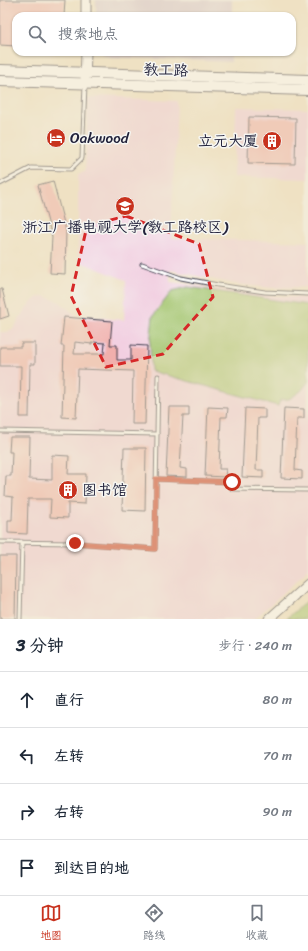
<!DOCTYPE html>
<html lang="zh">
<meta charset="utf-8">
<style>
:root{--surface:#fff;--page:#f2f2f3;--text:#1f2937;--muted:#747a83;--line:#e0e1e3;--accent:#c8321e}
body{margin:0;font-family:Sriracha,"LXGW WenKai TC",sans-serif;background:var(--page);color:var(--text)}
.stop{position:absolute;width:12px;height:12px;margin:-9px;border:3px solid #c8321e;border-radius:50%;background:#fff}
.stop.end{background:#c8321e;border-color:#fff;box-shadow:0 1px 4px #0008}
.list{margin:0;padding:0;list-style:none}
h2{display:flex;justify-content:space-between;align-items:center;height:52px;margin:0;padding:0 16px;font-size:17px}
h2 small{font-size:13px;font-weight:400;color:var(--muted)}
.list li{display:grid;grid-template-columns:26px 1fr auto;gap:12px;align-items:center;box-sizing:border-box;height:56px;padding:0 16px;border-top:1px solid var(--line)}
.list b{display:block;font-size:15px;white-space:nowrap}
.list em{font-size:13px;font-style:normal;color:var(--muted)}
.icon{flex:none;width:22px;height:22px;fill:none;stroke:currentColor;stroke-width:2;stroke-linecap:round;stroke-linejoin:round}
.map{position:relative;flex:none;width:308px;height:619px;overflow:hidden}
.search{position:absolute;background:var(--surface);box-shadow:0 1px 3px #0004;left:12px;right:12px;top:12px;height:44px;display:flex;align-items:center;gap:10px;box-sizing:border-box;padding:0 14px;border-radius:12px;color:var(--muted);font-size:15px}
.sheet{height:276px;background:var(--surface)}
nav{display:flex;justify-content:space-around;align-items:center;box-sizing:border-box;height:56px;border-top:1px solid var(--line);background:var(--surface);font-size:11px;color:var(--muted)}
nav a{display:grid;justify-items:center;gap:2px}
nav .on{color:var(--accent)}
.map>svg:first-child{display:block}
.built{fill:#f2cfe1}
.industrial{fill:#cfbdcf}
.green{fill:#a5c66f;stroke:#647455}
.building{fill:#f1afac;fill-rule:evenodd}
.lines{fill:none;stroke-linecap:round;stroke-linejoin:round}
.lane-casing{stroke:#413f4f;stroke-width:5}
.secondary-casing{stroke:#413f4f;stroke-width:11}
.primary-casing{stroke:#413f4f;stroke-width:12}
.lane{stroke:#fff;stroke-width:3}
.secondary{stroke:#fff;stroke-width:9}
.primary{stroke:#fff;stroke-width:10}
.route{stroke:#c8321e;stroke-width:5}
.marked{fill:none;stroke:#d62828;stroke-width:3;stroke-dasharray:8 5;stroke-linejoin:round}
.labels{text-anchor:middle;stroke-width:3;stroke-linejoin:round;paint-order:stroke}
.street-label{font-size:15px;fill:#22223b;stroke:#f6f6f2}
.poi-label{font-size:15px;fill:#22223b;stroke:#f6f6f2;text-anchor:start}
</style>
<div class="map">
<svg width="308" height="619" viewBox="0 0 308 619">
<rect width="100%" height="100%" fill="#f6f6f2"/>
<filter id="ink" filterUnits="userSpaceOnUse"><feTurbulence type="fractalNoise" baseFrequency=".025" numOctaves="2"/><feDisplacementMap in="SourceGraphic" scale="8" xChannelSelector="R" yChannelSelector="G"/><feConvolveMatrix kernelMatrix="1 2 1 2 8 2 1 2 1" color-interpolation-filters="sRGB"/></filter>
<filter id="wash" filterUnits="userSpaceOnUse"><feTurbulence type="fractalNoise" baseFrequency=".012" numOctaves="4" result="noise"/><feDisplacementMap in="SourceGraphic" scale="16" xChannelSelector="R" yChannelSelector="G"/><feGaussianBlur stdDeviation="0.9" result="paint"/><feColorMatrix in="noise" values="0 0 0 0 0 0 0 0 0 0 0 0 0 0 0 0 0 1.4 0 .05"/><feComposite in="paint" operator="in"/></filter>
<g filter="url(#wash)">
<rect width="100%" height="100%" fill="#efe1c3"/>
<g class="built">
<polygon points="88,98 177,101 171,238 308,242 307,287 271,288 235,284 170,270 170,282 263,295 308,298 308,568 304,574 270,605 254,619 0,619 0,332 7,332 14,328 28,306 36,298 45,296 60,302 77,316 124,320 126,280 78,261 78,174 85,172"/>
<polygon points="236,107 308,109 308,179 234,177"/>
</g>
<g class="industrial">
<rect x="96" y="0" width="136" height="16"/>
<polygon points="100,52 231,52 231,62 110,57 102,54"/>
</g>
<g class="green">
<polygon points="188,287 308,305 308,321 306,322 308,326 308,382 301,391 289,399 280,400 278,406 151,371 150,344 153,316 172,291"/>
<polygon points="308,600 308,619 286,619"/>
</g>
<g id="blocks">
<g class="building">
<polygon points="0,0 65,0 64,16 16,16 16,46 0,45"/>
<polygon points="249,117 296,118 295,164 248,163"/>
<polygon points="53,181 66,231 65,274 50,273 52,237 38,185"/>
<polygon points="0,289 2,289 9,316 0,319"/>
<path d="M64,317L112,321L110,345H117V360H131V345L147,346L145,424H132L133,371L78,369L76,418L62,417L64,346H61ZM75,342L92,344V342L105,343L104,354H74Z"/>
<polygon points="21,343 35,343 35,364 30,364 29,417 20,417 21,366 0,366 0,347 21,347"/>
<polygon points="169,407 189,407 189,416 183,416 180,468 187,469 187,477 166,476"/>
<polygon points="208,407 228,408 227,417 221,417 219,469 226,469 225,477 205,476"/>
<polygon points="245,408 265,409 265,418 258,418 256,470 263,470 263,478 242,477"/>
<polygon points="284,408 304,409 304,418 297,418 295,470 302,471 302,479 281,478"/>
<polygon points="10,437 30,437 29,479 52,480 52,455 69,456 68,474 86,474 85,504 68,503 68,518 50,517 51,499 28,499 27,534 8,533 8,520 12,520 13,497 5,496 6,476 11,476 12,452 9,452"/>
<polygon points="124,448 146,448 145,511 122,510"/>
<polygon points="0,556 16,556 15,619 0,619"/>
</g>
</g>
</g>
<g filter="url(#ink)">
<use href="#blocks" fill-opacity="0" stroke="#413f4f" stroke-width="1"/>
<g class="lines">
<defs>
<g id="lane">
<polyline points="0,184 31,168 71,169 82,158 85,85"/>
<polyline points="142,264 181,278 218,285 265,292 308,294"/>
<polyline points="0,431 157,434 155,549 75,543 0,542"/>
<polyline points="157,434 158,376"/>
<polyline points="156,479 232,482 232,489 308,490"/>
<polyline points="20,619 22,542"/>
</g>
<g id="secondary">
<polyline points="86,16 86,0"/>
<polyline points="85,83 86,52"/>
<polyline points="269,619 308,584"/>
</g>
<g id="primary">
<polyline points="0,70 308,80"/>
<polyline points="0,81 308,90"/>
</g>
</defs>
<use href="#lane" class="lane-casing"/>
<use href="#secondary" class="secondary-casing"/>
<use href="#primary" class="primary-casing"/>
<use href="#lane" class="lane"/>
<use href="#secondary" class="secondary"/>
<use href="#primary" class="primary"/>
</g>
</g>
<g class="lines" filter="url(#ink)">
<polyline class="route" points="75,543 155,549 156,479 232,482"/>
</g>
<path d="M0 0H308V619H0ZM126,216L199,244L213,297L163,354L106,367L71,296L87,226Z" fill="#efe1c3" fill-opacity=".55" fill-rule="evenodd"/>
<path class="marked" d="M126,216L199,244L213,297L163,354L106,367L71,296L87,226Z"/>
<defs>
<symbol id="hotel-disc" viewBox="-11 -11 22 22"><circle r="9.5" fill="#c8321e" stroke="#f6f6f2"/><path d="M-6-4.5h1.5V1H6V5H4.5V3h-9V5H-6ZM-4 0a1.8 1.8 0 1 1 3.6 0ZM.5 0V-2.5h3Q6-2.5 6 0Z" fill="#fff"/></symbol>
<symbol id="building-disc" viewBox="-11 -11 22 22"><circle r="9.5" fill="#c8321e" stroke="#f6f6f2"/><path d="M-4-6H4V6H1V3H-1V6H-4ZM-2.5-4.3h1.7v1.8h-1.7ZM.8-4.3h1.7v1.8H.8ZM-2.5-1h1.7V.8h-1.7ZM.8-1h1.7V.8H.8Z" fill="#fff"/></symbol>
<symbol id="university-disc" viewBox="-11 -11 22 22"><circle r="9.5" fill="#c8321e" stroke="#f6f6f2"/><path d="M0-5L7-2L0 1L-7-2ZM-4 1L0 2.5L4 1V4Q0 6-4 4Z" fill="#fff"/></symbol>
</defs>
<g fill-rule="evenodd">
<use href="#hotel-disc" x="45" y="127" width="22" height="22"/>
<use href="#building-disc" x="261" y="130" width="22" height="22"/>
<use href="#university-disc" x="114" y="195" width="22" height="22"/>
<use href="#building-disc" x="57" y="479" width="22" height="22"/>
</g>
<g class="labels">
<g class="street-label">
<text transform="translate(166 70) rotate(2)" y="5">教工路</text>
</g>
<g class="poi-label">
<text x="70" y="143">Oakwood</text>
<text x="258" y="146" text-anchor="end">立元大厦</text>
<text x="125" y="232" text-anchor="middle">浙江广播电视大学(教工路校区)</text>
<text x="82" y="495">图书馆</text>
</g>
</g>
</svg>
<div class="stop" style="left:232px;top:482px"></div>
<div class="stop end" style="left:75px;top:543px"></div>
<div class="search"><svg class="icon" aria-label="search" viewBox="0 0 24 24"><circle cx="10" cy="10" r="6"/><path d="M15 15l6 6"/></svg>搜索地点</div>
</div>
<section class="sheet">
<h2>3 分钟<small>步行 · 240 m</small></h2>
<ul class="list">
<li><svg class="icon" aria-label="ahead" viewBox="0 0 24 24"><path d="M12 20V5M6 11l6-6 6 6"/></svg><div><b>直行</b></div><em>80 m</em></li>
<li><svg class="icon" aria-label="left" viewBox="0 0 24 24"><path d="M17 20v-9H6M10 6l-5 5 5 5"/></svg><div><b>左转</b></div><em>70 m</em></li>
<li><svg class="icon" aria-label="right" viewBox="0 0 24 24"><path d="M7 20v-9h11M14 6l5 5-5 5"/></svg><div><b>右转</b></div><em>90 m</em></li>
<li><svg class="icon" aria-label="arrive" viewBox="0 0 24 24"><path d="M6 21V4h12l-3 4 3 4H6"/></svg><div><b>到达目的地</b></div></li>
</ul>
</section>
<nav>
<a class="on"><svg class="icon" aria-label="map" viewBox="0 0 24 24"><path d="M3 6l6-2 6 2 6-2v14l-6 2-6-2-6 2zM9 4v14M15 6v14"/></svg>地图</a>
<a><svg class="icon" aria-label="directions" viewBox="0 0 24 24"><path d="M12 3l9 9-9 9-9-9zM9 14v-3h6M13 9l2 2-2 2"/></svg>路线</a>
<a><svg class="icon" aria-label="saved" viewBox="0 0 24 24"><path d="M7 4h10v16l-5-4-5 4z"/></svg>收藏</a>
</nav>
